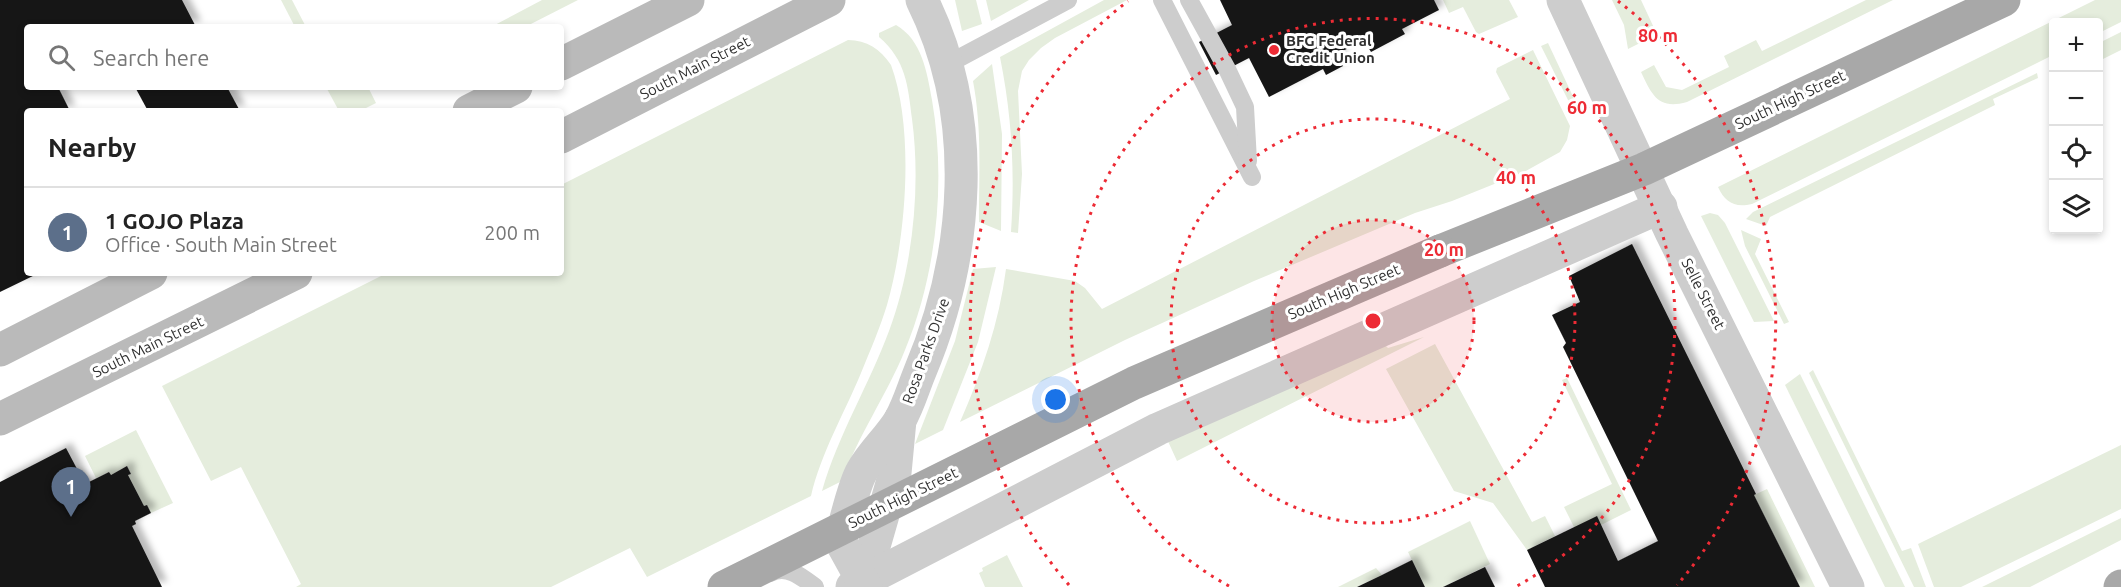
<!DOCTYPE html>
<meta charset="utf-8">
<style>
:root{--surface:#fff;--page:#f6f6f6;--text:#222;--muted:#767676;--line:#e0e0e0;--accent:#ed2b35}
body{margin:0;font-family:Ubuntu,sans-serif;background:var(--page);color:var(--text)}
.controls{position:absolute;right:18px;top:18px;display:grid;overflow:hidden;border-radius:6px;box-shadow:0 3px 9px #0003}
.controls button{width:54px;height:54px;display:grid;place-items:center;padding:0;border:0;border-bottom:2px solid var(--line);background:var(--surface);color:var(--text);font:30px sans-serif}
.you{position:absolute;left:1056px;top:400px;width:21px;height:21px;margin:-15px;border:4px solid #fff;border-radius:50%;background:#1a73e8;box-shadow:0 0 0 9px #1a73e833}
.badge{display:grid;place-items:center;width:39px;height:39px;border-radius:50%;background:var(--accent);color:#fff;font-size:20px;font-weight:700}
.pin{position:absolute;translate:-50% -50px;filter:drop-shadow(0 2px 3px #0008)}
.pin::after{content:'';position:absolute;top:32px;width:21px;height:18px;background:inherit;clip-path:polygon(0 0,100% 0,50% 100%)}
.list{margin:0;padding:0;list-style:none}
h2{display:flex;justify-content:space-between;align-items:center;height:78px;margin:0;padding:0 24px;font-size:26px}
h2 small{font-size:20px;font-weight:400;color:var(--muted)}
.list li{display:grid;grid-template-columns:39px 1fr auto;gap:18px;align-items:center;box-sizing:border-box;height:90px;padding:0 24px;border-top:2px solid var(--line)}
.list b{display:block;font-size:22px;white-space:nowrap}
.list p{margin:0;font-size:20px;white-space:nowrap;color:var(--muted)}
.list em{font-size:20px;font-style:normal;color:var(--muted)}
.icon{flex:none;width:33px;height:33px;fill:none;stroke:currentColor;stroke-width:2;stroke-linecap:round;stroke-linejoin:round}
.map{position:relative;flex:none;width:2121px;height:587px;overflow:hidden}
.search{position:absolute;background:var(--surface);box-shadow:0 3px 9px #0003;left:24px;top:24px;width:540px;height:66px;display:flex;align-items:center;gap:15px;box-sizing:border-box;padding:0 21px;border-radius:6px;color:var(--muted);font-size:22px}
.panel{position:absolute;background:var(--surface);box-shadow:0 3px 9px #0003;left:24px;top:108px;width:540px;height:168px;border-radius:6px}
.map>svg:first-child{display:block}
.green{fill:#e5eddd}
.building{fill:#171717;filter:url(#shadow)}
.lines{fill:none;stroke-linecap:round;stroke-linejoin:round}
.service{stroke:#cdcdcd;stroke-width:18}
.minor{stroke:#cdcdcd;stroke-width:33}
.secondary{stroke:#bababa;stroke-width:33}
.primary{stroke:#a8a8a8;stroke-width:33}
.primary-bridge{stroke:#a8a8a8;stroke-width:33}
.ring{fill:none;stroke:#ed2b35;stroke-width:3;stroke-dasharray:3 6}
.poi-dot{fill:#ed2b35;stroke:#fff;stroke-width:2}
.labels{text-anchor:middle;stroke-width:6;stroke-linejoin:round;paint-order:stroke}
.poi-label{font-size:15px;font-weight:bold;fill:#303030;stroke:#fff;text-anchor:start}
.street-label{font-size:15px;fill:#303030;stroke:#fff}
.centre{fill:#ed2b35;stroke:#fff;stroke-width:3}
.ring-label{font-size:18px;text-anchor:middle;font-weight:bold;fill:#ed2b35;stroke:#fff;stroke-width:6;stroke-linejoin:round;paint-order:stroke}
</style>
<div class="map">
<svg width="2121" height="587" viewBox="0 0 2121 587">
<defs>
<filter id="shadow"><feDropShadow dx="5.5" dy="-5.5" stdDeviation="3" flood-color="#0004"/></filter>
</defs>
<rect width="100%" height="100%" fill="#fff"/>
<g class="green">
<polygon points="281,0 292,0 306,27 295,27"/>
<polygon points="542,0 578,0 525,27 491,27"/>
<polygon points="955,0 976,0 982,24 962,31"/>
<polygon points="986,0 1029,0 991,21"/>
<path d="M1104,0H1127L1055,38L1041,48L1029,60L1022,71L1018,91L1022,174L1018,233L1011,232C1015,171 1012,117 1000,57Z"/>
<polygon points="1443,0 1509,0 1518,17 1479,34 1476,32 1463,7 1449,13"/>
<polygon points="1612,0 1641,0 1655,30 1654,36 1628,49 1624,25"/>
<path d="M1866,0H1893L1687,102C1658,110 1652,95 1641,72L1654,65L1666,87L1682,90L1729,67L1724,56L1756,40L1762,51Z"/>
<path d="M2095,0H2121V22L2099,33L2098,22H2054L2053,55L1752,204C1734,208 1725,202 1718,187Z"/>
<path d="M896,25C922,40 927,72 932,100C946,181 937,273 905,350C887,395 858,435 842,481L822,491C838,435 869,385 889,331C913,267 921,186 912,119C908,86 906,60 879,37V33Z"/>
<polygon points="2121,32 2121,50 2099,61 2099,43"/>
<path d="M848,40C867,40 880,49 891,65C915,130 906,239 887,305C880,328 870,351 861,373C844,414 821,453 811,496L647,577L630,548L551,587H296L301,584L241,467L211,481L162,386L387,273H561V185Z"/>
<polygon points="1548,43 1577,105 1579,109 1574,110 1572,108 1541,46"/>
<path d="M1533,50L1570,126L1567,140L1560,152L1524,172L1452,201L1415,213L1254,281L1125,340L960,422C982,372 999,323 1006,269L1075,281L1085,288L1102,309L1510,99L1496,72L1497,68Z"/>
<path d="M992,64L1002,134L1001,231L979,222C979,173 982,129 973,81Z"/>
<polygon points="2037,73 2038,78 1993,99 1995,105 1770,217 1766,226 1746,219 1753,212"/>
<polygon points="326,87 368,87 376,103 360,111 339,111"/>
<polygon points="1710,213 1718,215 1725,223 1774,321 1754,322 1701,216"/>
<polygon points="1741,230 1761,239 1755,254 1789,322 1784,324 1745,246"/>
<polygon points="996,267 978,342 943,430 915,444 955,341 973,269"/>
<polygon points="1424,337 1177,461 1166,437 1385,345 1388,348"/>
<polygon points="1435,344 1532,522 1545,516 1555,536 1527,550 1493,503 1454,491 1386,369"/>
<polygon points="1813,370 1902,551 1911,548 1926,587 1914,587 1809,373"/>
<polygon points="1800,374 1905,587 1885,587 1785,385"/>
<polygon points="1567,378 1631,510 1601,525 1574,527 1564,507 1612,484 1562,380"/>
<polygon points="136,430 173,503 151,513 147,505 144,506 128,475 131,474 127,466 111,475 109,472 96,478 85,456"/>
<polygon points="2121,445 2121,509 1961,587 1934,587 1918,544"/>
<polygon points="1767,489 1815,587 1800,587 1754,495"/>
<polygon points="2121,518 2121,540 2030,587 1982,587"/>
<polygon points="1470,521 1490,564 1443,587 1425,587 1408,552"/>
<polygon points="1007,555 1023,587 985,587 979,573 983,571 982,568"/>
<polygon points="1376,568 1382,575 1357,587 1338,587"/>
</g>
<g class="building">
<polygon points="0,0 182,0 196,27 27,27 27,87 58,87 70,111 27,111 27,273 39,273 0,292"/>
<polygon points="1220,0 1434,0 1439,10 1402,29 1405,34 1371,52 1364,40 1337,54 1343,66 1326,75 1323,69 1269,97 1249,58 1216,75 1199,42 1232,25"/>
<polygon points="135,87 227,87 240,111 148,111"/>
<polygon points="1632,244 1756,494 1754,495 1800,587 1545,587 1527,550 1597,516 1618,561 1658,541 1563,347 1566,343 1552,315 1580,302 1569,276"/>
<polygon points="66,448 85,484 109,472 111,475 127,466 131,474 128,475 144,506 147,505 151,513 135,521 136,524 132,526 162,587 0,587 0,482"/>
<polygon points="1412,560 1425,587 1357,587 1382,575"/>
<polygon points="1485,567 1495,587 1443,587"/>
</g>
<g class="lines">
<g class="service">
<polyline points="1162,0 1252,177"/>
<polyline points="1189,0 1227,69 1245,107 1248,161"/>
<polyline points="948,64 1068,0"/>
<path d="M770,573C787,564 802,577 815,587"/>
</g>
<g class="minor">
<polyline points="1563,0 1672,234 1848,587"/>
<polyline points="864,581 895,473 900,420"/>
<polyline points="852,587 1158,429 1661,207"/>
<path d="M866,587L840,540C846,522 853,486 862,471C872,453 889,438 900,420C908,406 913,389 919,374C969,256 980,117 922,0"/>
</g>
<g class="secondary">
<polyline points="561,64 688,0"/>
<polyline points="469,111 516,87"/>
<polyline points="561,137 829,0"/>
<polyline points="0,350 151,273"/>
<polyline points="0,419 296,273"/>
</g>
<g class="primary">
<polyline points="1440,251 1644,169 2004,0"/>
<polyline points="2120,587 2121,586"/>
</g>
<polyline class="primary-bridge" points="724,587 1134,383 1440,251"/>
</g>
<circle cx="1373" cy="321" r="101" fill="#ed2b35" fill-opacity=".12"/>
<g class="ring">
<circle cx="1373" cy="321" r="101"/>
<circle cx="1373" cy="321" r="202"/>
<path d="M1229 586A302 302 0 1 1 1517 586"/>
<path d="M1069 585A403 403 0 0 1 1128 1M1618 1A403 403 0 0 1 1677 585"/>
</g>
<circle class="poi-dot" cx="1274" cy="50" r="6"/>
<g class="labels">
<g class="poi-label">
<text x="1286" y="46">BFG Federal<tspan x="1286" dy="17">Credit Union</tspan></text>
</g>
<g class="street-label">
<text transform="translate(695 68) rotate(-27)" y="5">South Main Street</text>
<text transform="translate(1790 100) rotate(-25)" y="5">South High Street</text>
<text transform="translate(1344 292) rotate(-23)" y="5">South High Street</text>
<text transform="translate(1703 294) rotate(63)" y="5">Selle Street</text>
<text transform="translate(148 347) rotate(-26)" y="5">South Main Street</text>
<text transform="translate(926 351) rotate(-70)" y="5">Rosa Parks Drive</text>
<text transform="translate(903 498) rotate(-26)" y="5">South High Street</text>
</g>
</g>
<circle cx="1373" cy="321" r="9" class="centre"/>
<g class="ring-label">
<text x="1658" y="42">80 m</text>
<text x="1587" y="114">60 m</text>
<text x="1516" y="184">40 m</text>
<text x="1444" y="256">20 m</text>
</g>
</svg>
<div class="controls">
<button>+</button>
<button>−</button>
<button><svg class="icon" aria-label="locate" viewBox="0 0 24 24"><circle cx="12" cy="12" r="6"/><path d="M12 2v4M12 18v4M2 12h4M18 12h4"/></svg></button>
<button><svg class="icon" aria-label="layers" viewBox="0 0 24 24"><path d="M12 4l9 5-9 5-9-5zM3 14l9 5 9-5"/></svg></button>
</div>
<div class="you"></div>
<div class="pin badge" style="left:71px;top:517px;background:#5c6f8a">1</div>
<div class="search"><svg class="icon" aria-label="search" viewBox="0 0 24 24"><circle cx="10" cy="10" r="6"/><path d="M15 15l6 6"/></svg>Search here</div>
<section class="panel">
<h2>Nearby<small></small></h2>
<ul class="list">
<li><span class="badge" style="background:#5c6f8a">1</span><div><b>1 GOJO Plaza</b><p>Office · South Main Street</p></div><em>200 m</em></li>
</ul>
</section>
</div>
